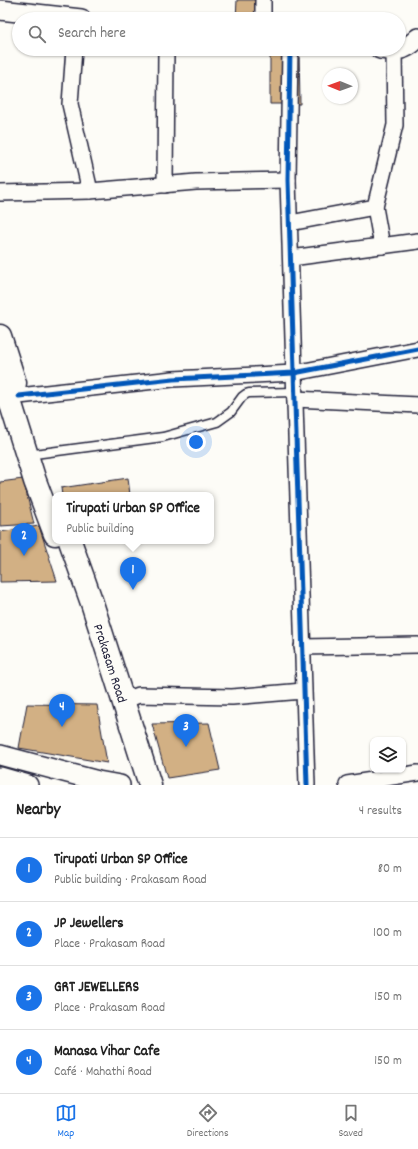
<!DOCTYPE html>
<meta charset="utf-8">
<style>
:root{--surface:#fff;--page:#f6f6f6;--text:#222;--muted:#767676;--line:#e0e0e0;--accent:#1a73e8}
body{margin:0;font-family:Dekko,sans-serif;background:var(--page);color:var(--text)}
.controls{position:absolute;right:12px;bottom:12px;display:grid;overflow:hidden;border-radius:8px;box-shadow:0 1px 3px #0004}
.controls button{width:36px;height:36px;display:grid;place-items:center;padding:0;border:0;border-bottom:1px solid var(--line);background:var(--surface);color:var(--text);font:20px sans-serif}
.compass{position:absolute;left:322px;top:68px;width:36px;height:36px;border-radius:50%;background:var(--surface);box-shadow:0 1px 3px #0004;rotate:271deg}
.you{position:absolute;left:196px;top:442px;width:14px;height:14px;margin:-10px;border:3px solid #fff;border-radius:50%;background:#1a73e8;box-shadow:0 0 0 6px #1a73e833}
.badge{display:grid;place-items:center;width:26px;height:26px;border-radius:50%;background:var(--accent);color:#fff;font-size:13px;font-weight:700}
.pin{position:absolute;translate:-50% -33px;filter:drop-shadow(0 1px 2px #0008)}
.pin::after{content:'';position:absolute;top:21px;width:14px;height:12px;background:inherit;clip-path:polygon(0 0,100% 0,50% 100%)}
.popup{position:absolute;left:52px;top:492px;width:162px;height:52px;box-sizing:border-box;display:grid;place-content:center;border-radius:8px;background:var(--surface);filter:drop-shadow(0 1px 3px #0005);font-size:13px;white-space:nowrap;color:var(--muted)}
.popup b{font-size:15px;color:var(--text)}
.popup::after{content:'';position:absolute;left:50%;top:100%;margin-left:-8px;border:8px solid transparent;border-top-color:var(--surface)}
.list{margin:0;padding:0;list-style:none}
h2{display:flex;justify-content:space-between;align-items:center;height:52px;margin:0;padding:0 16px;font-size:17px}
h2 small{font-size:13px;font-weight:400;color:var(--muted)}
.list li{display:grid;grid-template-columns:26px 1fr auto;gap:12px;align-items:center;box-sizing:border-box;height:64px;padding:0 16px;border-top:1px solid var(--line)}
.list b{display:block;font-size:15px;white-space:nowrap}
.list p{margin:0;font-size:13px;white-space:nowrap;color:var(--muted)}
.list em{font-size:13px;font-style:normal;color:var(--muted)}
.icon{flex:none;width:22px;height:22px;fill:none;stroke:currentColor;stroke-width:2;stroke-linecap:round;stroke-linejoin:round}
.map{position:relative;flex:none;width:418px;height:785px;overflow:hidden}
.search{position:absolute;background:var(--surface);box-shadow:0 1px 3px #0004;left:12px;right:12px;top:12px;height:44px;display:flex;align-items:center;gap:10px;box-sizing:border-box;padding:0 14px;border-radius:22px;color:var(--muted);font-size:15px}
.sheet{height:308px;background:var(--surface)}
nav{display:flex;justify-content:space-around;align-items:center;box-sizing:border-box;height:56px;border-top:1px solid var(--line);background:var(--surface);font-size:11px;color:var(--muted)}
nav a{display:grid;justify-items:center;gap:2px}
nav .on{color:var(--accent)}
.map>svg:first-child{display:block}
.building{fill:#d2b084;stroke:#22223b}
.lines{fill:none;stroke-linecap:round;stroke-linejoin:round}
.service-casing{stroke:#22223b;stroke-width:11}
.minor-casing{stroke:#22223b;stroke-width:18}
.tertiary-casing{stroke:#22223b;stroke-width:22}
.primary-casing{stroke:#22223b;stroke-width:25}
.service{stroke:#fdfcf7;stroke-width:8}
.minor{stroke:#fdfcf7;stroke-width:15}
.tertiary{stroke:#fdfcf7;stroke-width:19}
.primary{stroke:#fdfcf7;stroke-width:22}
.cycleway-casing{stroke:#fdfcf7;stroke-width:8}
.cycleway{stroke:#0057b8;stroke-width:5}
.labels{text-anchor:middle;stroke-width:3;stroke-linejoin:round;paint-order:stroke}
.street-label{font-size:14px;fill:#22223b;stroke:#fdfcf7}
</style>
<div class="map">
<svg width="418" height="785" viewBox="0 0 418 785">
<rect width="100%" height="100%" fill="#fdfcf7"/>
<filter id="ink" filterUnits="userSpaceOnUse"><feTurbulence type="fractalNoise" baseFrequency=".025" numOctaves="2"/><feDisplacementMap in="SourceGraphic" scale="8" xChannelSelector="R" yChannelSelector="G"/><feConvolveMatrix kernelMatrix="1 2 1 2 8 2 1 2 1" color-interpolation-filters="sRGB"/></filter>
<g filter="url(#ink)">
<g class="building">
<polygon points="237,0 255,0 254,19 236,19"/>
<polygon points="270,49 299,49 300,104 270,104"/>
<polygon points="128,478 130,495 62,495 61,488"/>
<polygon points="23,479 34,524 0,526 0,482"/>
<polygon points="39,526 57,581 0,582 0,532"/>
<polygon points="27,704 97,705 107,763 19,748"/>
<polygon points="209,723 220,770 167,778 152,724"/>
</g>
<g class="lines">
<defs>
<polyline id="service" points="27,455 163,437 217,422 231,412 242,397 246,394 249,393 295,392"/>
<g id="minor">
<polyline points="263,19 263,0"/>
<polyline points="74,49 70,104 90,191"/>
<polyline points="290,49 288,180 307,785"/>
<polyline points="165,185 166,49"/>
<polyline points="0,193 90,191 196,182 288,180"/>
<polyline points="375,207 382,246"/>
<polyline points="290,223 375,207 395,125 394,51"/>
<polyline points="291,258 418,241"/>
<polyline points="19,396 173,379 294,373 418,349"/>
<polyline points="295,399 418,405"/>
<polyline points="302,647 418,645"/>
<polyline points="123,701 139,695 232,697 303,691"/>
<polyline points="347,784 418,773"/>
</g>
<g id="tertiary">
<polyline points="0,10 81,19"/>
<path d="M380,49C398,51 405,51 418,38"/>
<polyline points="0,755 98,781 120,785"/>
<polyline points="0,777 28,785"/>
</g>
<g id="primary">
<polyline points="0,336 15,383"/>
<polyline points="0,369 35,481 55,534"/>
<polyline points="70,541 92,603 150,785"/>
</g>
</defs>
<use href="#service" class="service-casing"/>
<use href="#minor" class="minor-casing"/>
<use href="#tertiary" class="tertiary-casing"/>
<use href="#primary" class="primary-casing"/>
<use href="#service" class="service"/>
<use href="#minor" class="minor"/>
<use href="#tertiary" class="tertiary"/>
<use href="#primary" class="primary"/>
<defs>
<g id="cycleway">
<polyline points="290,49 288,180 307,785"/>
<polyline points="19,396 173,379 294,373 418,349"/>
</g>
</defs>
<use href="#cycleway" class="cycleway-casing"/>
<use href="#cycleway" class="cycleway"/>
</g>
</g>
<g class="labels">
<g class="street-label">
<text transform="translate(111 663) rotate(72)" y="5">Prakasam Road</text>
</g>
</g>
</svg>
<div class="controls">
<button><svg class="icon" aria-label="layers" viewBox="0 0 24 24"><path d="M12 4l9 5-9 5-9-5zM3 14l9 5 9-5"/></svg></button>
</div>
<svg class="compass" viewBox="-18 -18 36 36"><path d="M0-13l5 13h-10z" fill="#e53935"/><path d="M0 13l5-13h-10z" fill="#767676"/></svg>
<div class="you"></div>
<div class="pin badge" style="left:133px;top:590px">1</div>
<div class="popup"><b>Tirupati Urban SP Office</b>Public building</div>
<div class="pin badge" style="left:24px;top:556px">2</div>
<div class="pin badge" style="left:186px;top:747px">3</div>
<div class="pin badge" style="left:62px;top:727px">4</div>
<div class="search"><svg class="icon" aria-label="search" viewBox="0 0 24 24"><circle cx="10" cy="10" r="6"/><path d="M15 15l6 6"/></svg>Search here</div>
</div>
<section class="sheet">
<h2>Nearby<small>4 results</small></h2>
<ul class="list">
<li><span class="badge">1</span><div><b>Tirupati Urban SP Office</b><p>Public building · Prakasam Road</p></div><em>80 m</em></li>
<li><span class="badge">2</span><div><b>JP Jewellers</b><p>Place · Prakasam Road</p></div><em>100 m</em></li>
<li><span class="badge">3</span><div><b>GRT JEWELLERS</b><p>Place · Prakasam Road</p></div><em>150 m</em></li>
<li><span class="badge">4</span><div><b>Manasa Vihar Cafe</b><p>Café · Mahathi Road</p></div><em>150 m</em></li>
</ul>
</section>
<nav>
<a class="on"><svg class="icon" aria-label="map" viewBox="0 0 24 24"><path d="M3 6l6-2 6 2 6-2v14l-6 2-6-2-6 2zM9 4v14M15 6v14"/></svg>Map</a>
<a><svg class="icon" aria-label="directions" viewBox="0 0 24 24"><path d="M12 3l9 9-9 9-9-9zM9 14v-3h6M13 9l2 2-2 2"/></svg>Directions</a>
<a><svg class="icon" aria-label="saved" viewBox="0 0 24 24"><path d="M7 4h10v16l-5-4-5 4z"/></svg>Saved</a>
</nav>
